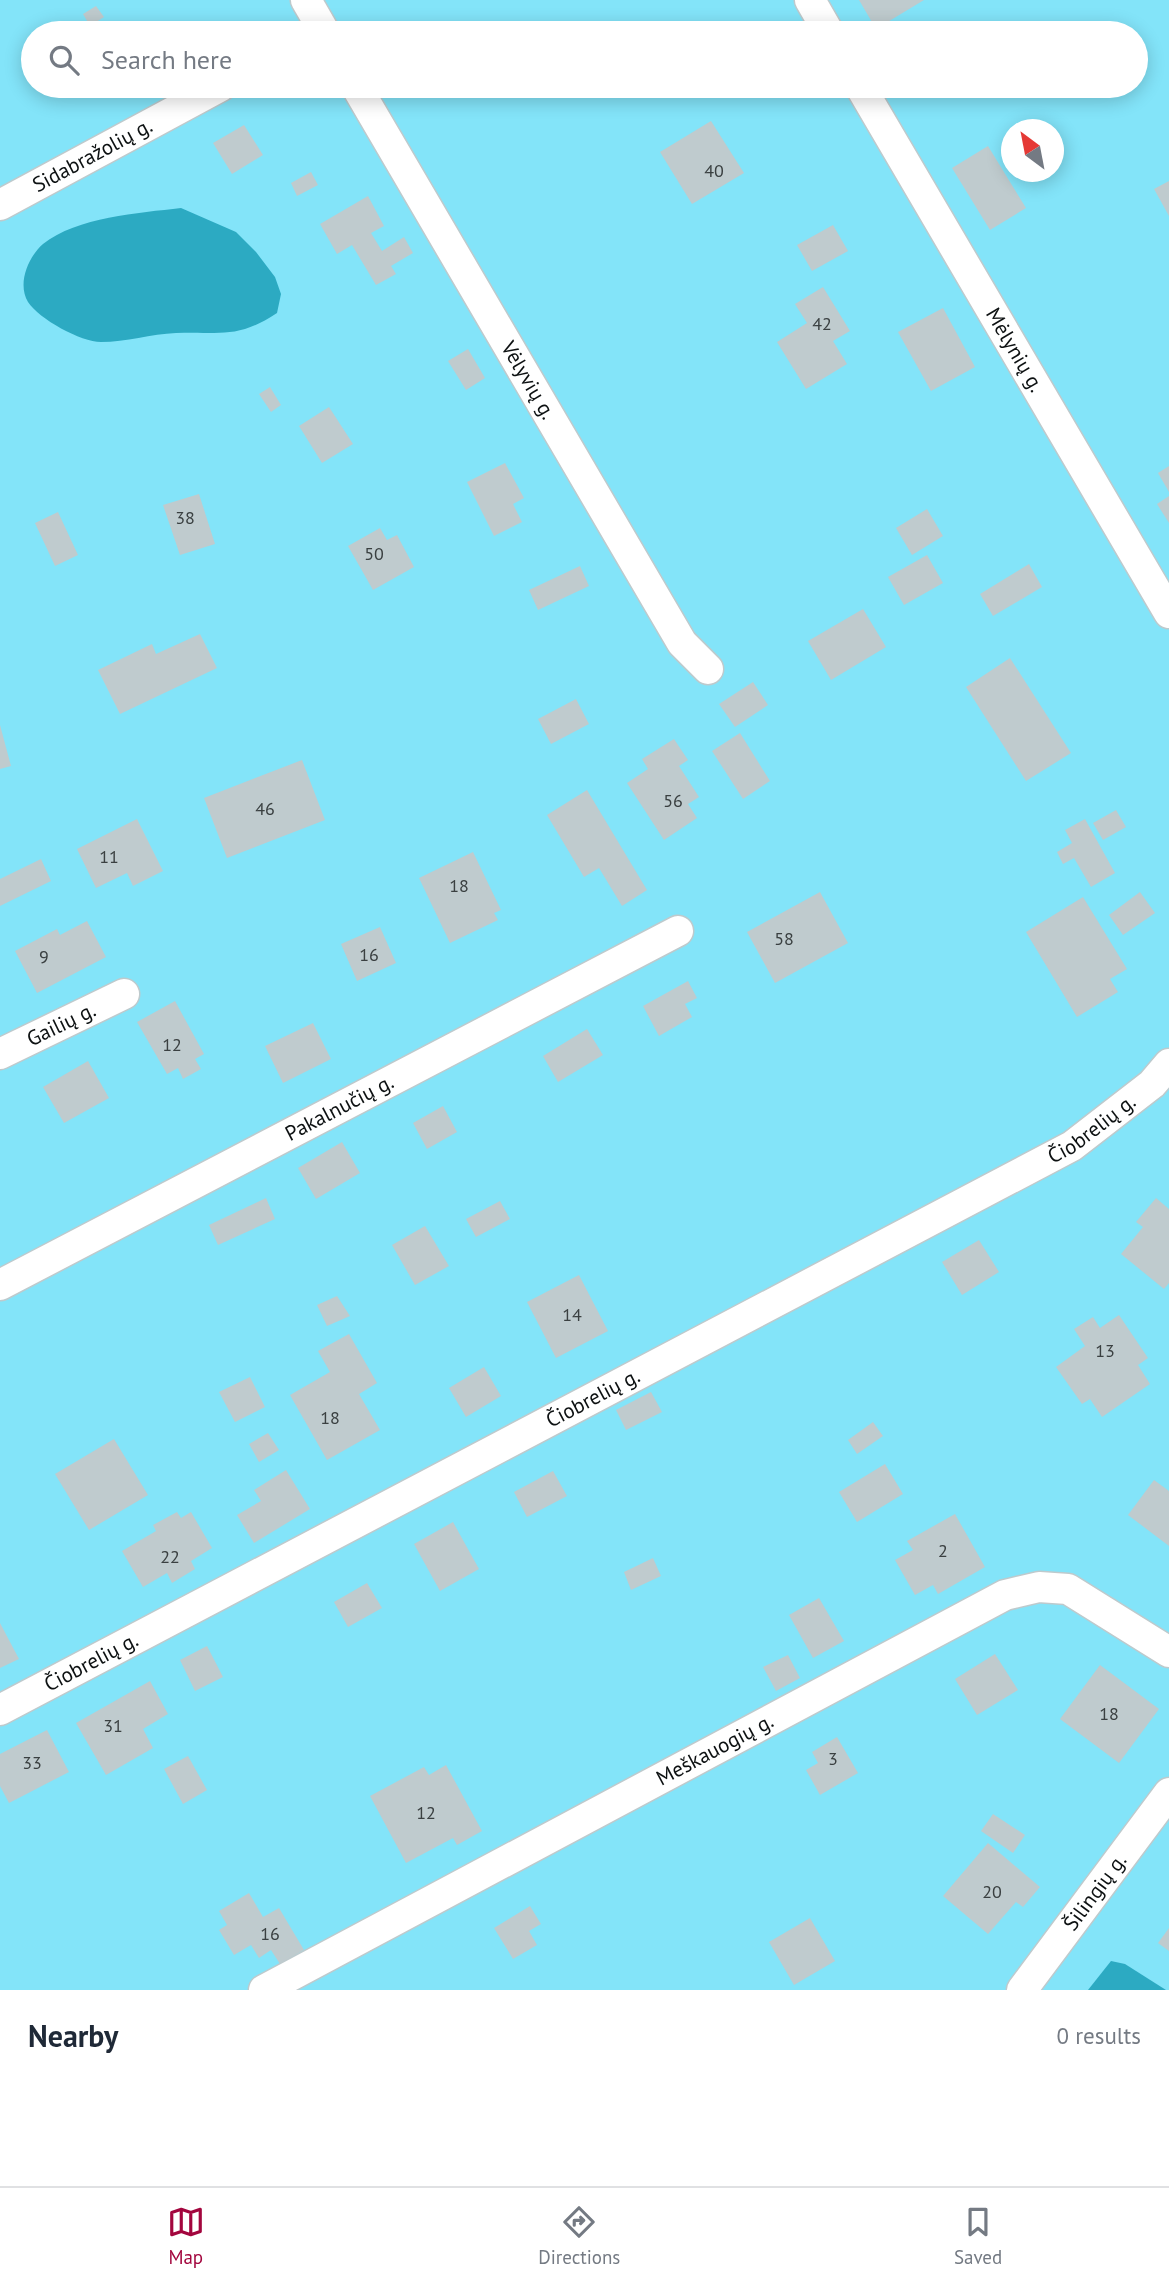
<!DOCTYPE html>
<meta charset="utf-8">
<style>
:root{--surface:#fff;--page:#f2f2f3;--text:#1f2937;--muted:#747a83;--line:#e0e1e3;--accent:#a3063e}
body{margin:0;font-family:"PT Sans",sans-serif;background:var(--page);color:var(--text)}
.compass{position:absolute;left:1001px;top:119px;width:63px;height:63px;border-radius:50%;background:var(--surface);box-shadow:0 4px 18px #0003;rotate:328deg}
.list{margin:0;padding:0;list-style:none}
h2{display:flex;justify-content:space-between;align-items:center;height:91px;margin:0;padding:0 28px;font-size:30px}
h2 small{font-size:23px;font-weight:400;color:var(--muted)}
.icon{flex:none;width:38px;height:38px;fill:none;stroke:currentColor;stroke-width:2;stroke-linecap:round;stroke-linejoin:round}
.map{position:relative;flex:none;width:1169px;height:1990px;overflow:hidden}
.search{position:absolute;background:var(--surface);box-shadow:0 4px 18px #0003;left:21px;right:21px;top:21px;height:77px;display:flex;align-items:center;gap:18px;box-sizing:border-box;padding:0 24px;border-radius:38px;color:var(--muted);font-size:26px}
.sheet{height:196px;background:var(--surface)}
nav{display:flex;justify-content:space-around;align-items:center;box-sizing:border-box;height:98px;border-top:2px solid var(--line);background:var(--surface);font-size:19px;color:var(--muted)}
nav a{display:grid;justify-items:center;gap:4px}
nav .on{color:var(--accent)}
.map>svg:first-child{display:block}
.green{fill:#83e4f9;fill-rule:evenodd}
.water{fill:#2caac2}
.building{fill:#bfcbce}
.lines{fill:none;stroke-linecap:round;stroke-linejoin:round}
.minor-casing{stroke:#becacd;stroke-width:33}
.minor{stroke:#fff;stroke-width:30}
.labels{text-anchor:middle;stroke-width:5;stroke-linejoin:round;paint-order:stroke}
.number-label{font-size:18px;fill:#3a4041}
.street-label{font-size:21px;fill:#0d1112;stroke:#ebf8fb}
</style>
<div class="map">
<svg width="1169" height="1990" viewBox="0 0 1169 1990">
<rect width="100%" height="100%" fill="#ebf8fb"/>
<path class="green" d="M0,0H1169V1990H0ZM33,33H1136V86H33ZM1012,130H1054V172H1012Z"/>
<g class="water">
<path d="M181,208L236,232L256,252L275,277L281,294L277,313C236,340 221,331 176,333C151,334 126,342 101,342C81,342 39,319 28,302C17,284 28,257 43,244C77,217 139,213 181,208Z"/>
<polygon points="1111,1961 1125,1964 1166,1990 1088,1990"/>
</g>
<g class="building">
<polygon points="859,0 924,0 876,29"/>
<polygon points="96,6 104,17 90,26 83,14"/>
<polygon points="711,121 744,173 692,204 660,152"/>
<polygon points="244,125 263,155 232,174 213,143"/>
<polygon points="988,146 1026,208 990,230 952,168"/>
<polygon points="311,172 318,185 297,196 291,183"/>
<polygon points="1169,181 1169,216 1154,189"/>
<polygon points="368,196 384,226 371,233 382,251 404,237 413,253 391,266 396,274 376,285 352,245 337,254 320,224"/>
<polygon points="833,225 848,251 812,271 797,245"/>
<polygon points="823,287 850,331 833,341 847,364 806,389 777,342 807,323 795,304"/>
<polygon points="943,308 975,367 931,391 898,332"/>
<polygon points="468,349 485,378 466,390 448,361"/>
<polygon points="270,387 281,405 271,412 259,394"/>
<polygon points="329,407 353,444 322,463 299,426"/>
<polygon points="505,463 524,498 513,504 522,522 494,536 467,482"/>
<polygon points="1169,466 1169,492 1158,473"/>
<polygon points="199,494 215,544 180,555 163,505"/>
<polygon points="1169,496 1169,523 1157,504"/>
<polygon points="927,509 943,536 912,555 896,528"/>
<polygon points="58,512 78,555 55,566 35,523"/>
<polygon points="380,528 387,540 397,535 414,567 373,590 348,546"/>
<polygon points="927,555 943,583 904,605 888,577"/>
<polygon points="1029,564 1042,587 993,616 980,594"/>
<polygon points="580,566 589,586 538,610 529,590"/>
<polygon points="863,609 886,647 831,680 808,641"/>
<polygon points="200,634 217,668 120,714 98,670 152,644 156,654"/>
<polygon points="1010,658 1071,753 1026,781 966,687"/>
<polygon points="753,682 768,705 735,727 719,704"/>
<polygon points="576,699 589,724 551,744 538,719"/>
<polygon points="0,725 11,766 0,769"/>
<polygon points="740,733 770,781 743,799 712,751"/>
<polygon points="674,739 688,760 679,766 699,797 688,804 697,818 664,840 627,783 648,769 642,759"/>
<polygon points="302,760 325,820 227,858 204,798"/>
<polygon points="587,790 647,890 622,906 599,868 584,877 547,815"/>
<polygon points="1116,810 1126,827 1103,840 1093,823"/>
<polygon points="137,819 163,871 133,886 127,873 96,888 77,849"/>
<polygon points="1085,819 1115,873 1091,887 1074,858 1063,864 1057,852 1072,843 1065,830"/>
<polygon points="473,852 501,910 494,913 498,920 450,943 419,878"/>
<polygon points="41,859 51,881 0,906 0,879"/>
<polygon points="820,892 848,943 775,983 747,932"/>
<polygon points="1140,892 1155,913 1123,935 1109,915"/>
<polygon points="1083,897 1127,969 1110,979 1118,992 1077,1017 1026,932"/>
<polygon points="87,921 106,957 37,993 15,951 57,929 60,935"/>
<polygon points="380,927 396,963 357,981 341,944"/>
<polygon points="688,981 697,998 685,1004 692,1017 659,1036 643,1006"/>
<polygon points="175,1001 204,1054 195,1059 201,1069 183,1079 178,1068 167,1074 137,1022"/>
<polygon points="313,1023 331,1059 283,1083 265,1046"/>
<polygon points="587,1029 603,1055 558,1082 543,1056"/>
<polygon points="88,1061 109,1098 64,1123 43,1087"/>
<polygon points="443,1106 457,1132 427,1149 413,1123"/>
<polygon points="342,1142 360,1173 316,1199 298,1168"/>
<polygon points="266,1198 275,1219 218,1245 209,1225"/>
<polygon points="1156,1198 1169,1209 1169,1283 1164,1289 1121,1254 1143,1227 1136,1222"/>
<polygon points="500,1201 510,1219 476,1237 466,1219"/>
<polygon points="425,1226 449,1266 415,1285 392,1245"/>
<polygon points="979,1240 999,1272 962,1295 942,1262"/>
<polygon points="579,1275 608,1331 556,1358 527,1302"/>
<polygon points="337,1296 350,1316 327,1326 317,1305"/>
<polygon points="1119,1315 1148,1358 1138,1365 1150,1384 1102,1417 1090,1399 1082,1404 1056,1367 1085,1346 1074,1329 1093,1317 1100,1328"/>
<polygon points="349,1334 377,1383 359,1394 380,1430 327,1460 290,1395 330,1372 318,1351"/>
<polygon points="484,1367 501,1396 466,1417 449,1388"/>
<polygon points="250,1377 265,1407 235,1422 219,1392"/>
<polygon points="651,1392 662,1412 626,1430 616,1410"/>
<polygon points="873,1422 883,1436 857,1454 848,1440"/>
<polygon points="268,1433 279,1450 259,1462 249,1444"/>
<polygon points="114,1439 148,1495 89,1530 55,1474"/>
<polygon points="885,1464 903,1494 857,1522 839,1492"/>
<polygon points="286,1470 310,1509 254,1543 237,1515 261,1501 254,1490"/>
<polygon points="553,1471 567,1496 527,1517 514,1492"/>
<polygon points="1154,1480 1169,1491 1169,1546 1128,1515"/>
<polygon points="177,1512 181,1518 191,1512 212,1548 191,1561 195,1569 172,1583 167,1573 143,1587 122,1551 156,1531 153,1525"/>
<polygon points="955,1514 985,1567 938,1594 933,1585 915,1595 895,1560 913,1550 907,1541"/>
<polygon points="453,1522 479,1569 440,1591 414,1544"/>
<polygon points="653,1558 661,1576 631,1590 624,1572"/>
<polygon points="367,1583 382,1608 348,1627 334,1602"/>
<polygon points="819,1598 844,1641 813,1658 789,1615"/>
<polygon points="0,1623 19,1659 0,1668"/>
<polygon points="207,1646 223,1677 195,1691 180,1660"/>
<polygon points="995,1654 1018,1690 977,1715 955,1679"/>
<polygon points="788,1655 800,1678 776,1691 763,1667"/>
<polygon points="1100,1665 1159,1709 1119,1763 1060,1719"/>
<polygon points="150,1681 168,1714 143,1729 153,1748 106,1775 76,1723"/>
<polygon points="47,1730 69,1772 9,1803 0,1786 0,1754"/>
<polygon points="837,1737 858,1773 820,1795 806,1770 818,1763 812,1752"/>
<polygon points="188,1756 207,1790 183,1804 164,1769"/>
<polygon points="446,1765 482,1831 457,1845 453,1838 406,1863 370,1796 424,1767 429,1775"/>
<polygon points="993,1814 1025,1835 1013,1853 981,1831"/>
<polygon points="988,1843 1040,1887 1023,1907 1016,1902 988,1934 943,1896"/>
<polygon points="249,1893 263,1917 279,1908 304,1950 280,1964 271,1950 259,1958 251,1945 234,1955 219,1930 227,1925 219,1911"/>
<polygon points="530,1906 541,1924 529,1931 537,1945 513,1959 494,1928"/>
<polygon points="810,1918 835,1961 794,1985 769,1942"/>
<polygon points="1169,1928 1169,1951 1158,1943"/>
</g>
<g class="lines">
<defs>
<g id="minor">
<polyline points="306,0 325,33"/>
<polyline points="810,0 829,33"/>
<path id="s1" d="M356,86L682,643L708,669"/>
<path id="s2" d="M860,86L1169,613"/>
<path id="s3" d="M0,205L221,86"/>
<path id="s4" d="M0,1054L124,994"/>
<path id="s5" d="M0,1285L678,931"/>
<path id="s6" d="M0,1710L1072,1146L1152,1084L1169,1064"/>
<path id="s7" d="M264,1990L1005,1595L1039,1587L1068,1589L1169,1652"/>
<path id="s8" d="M1022,1990L1169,1793"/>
</g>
</defs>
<use href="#minor" class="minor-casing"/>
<use href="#minor" class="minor"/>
</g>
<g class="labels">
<g class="number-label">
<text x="714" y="177">40</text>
<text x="822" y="330">42</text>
<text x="185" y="524">38</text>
<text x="374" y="560">50</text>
<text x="673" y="807">56</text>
<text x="265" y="815">46</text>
<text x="109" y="863">11</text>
<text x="459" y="892">18</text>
<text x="784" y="945">58</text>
<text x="369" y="961">16</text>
<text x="44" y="963">9</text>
<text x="172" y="1051">12</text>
<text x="572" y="1321">14</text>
<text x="1105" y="1357">13</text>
<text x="330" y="1424">18</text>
<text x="943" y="1557">2</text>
<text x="170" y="1563">22</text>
<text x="1109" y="1720">18</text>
<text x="113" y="1732">31</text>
<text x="833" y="1765">3</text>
<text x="32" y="1769">33</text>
<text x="426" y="1819">12</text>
<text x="992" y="1898">20</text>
<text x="270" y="1940">16</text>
</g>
<g class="street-label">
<text dy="7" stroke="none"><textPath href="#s3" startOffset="105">Sidabražolių g.</textPath></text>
<text dy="7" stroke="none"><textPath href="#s2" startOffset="306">Mėlynių g.</textPath></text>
<text dy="7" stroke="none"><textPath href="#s1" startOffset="341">Vėlyvių g.</textPath></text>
<text dy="7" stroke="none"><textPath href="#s4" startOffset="68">Gailių g.</textPath></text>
<text dy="7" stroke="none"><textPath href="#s5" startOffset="383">Pakalnučių g.</textPath></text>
<text dy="7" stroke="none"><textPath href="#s6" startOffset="1237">Čiobrelių g.</textPath></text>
<text dy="7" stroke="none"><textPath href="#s6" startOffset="670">Čiobrelių g.</textPath></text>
<text dy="7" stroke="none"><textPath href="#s6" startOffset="103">Čiobrelių g.</textPath></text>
<text dy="7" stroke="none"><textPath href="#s7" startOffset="511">Meškauogių g.</textPath></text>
<text dy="7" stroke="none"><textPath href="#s8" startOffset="122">Šilingių g.</textPath></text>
</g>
</g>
</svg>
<svg class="compass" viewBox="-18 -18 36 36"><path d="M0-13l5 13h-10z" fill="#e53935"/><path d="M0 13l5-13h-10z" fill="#747a83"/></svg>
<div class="search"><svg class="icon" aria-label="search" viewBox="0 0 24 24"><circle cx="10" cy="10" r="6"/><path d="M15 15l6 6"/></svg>Search here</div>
</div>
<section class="sheet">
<h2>Nearby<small>0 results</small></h2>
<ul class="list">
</ul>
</section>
<nav>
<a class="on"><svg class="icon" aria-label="map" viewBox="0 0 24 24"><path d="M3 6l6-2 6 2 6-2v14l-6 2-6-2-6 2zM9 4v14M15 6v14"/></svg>Map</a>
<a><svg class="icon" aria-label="directions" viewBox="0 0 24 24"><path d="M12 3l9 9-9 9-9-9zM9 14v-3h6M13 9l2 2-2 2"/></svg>Directions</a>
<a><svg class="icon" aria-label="saved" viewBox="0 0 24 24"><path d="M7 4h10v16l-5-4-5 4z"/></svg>Saved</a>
</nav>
